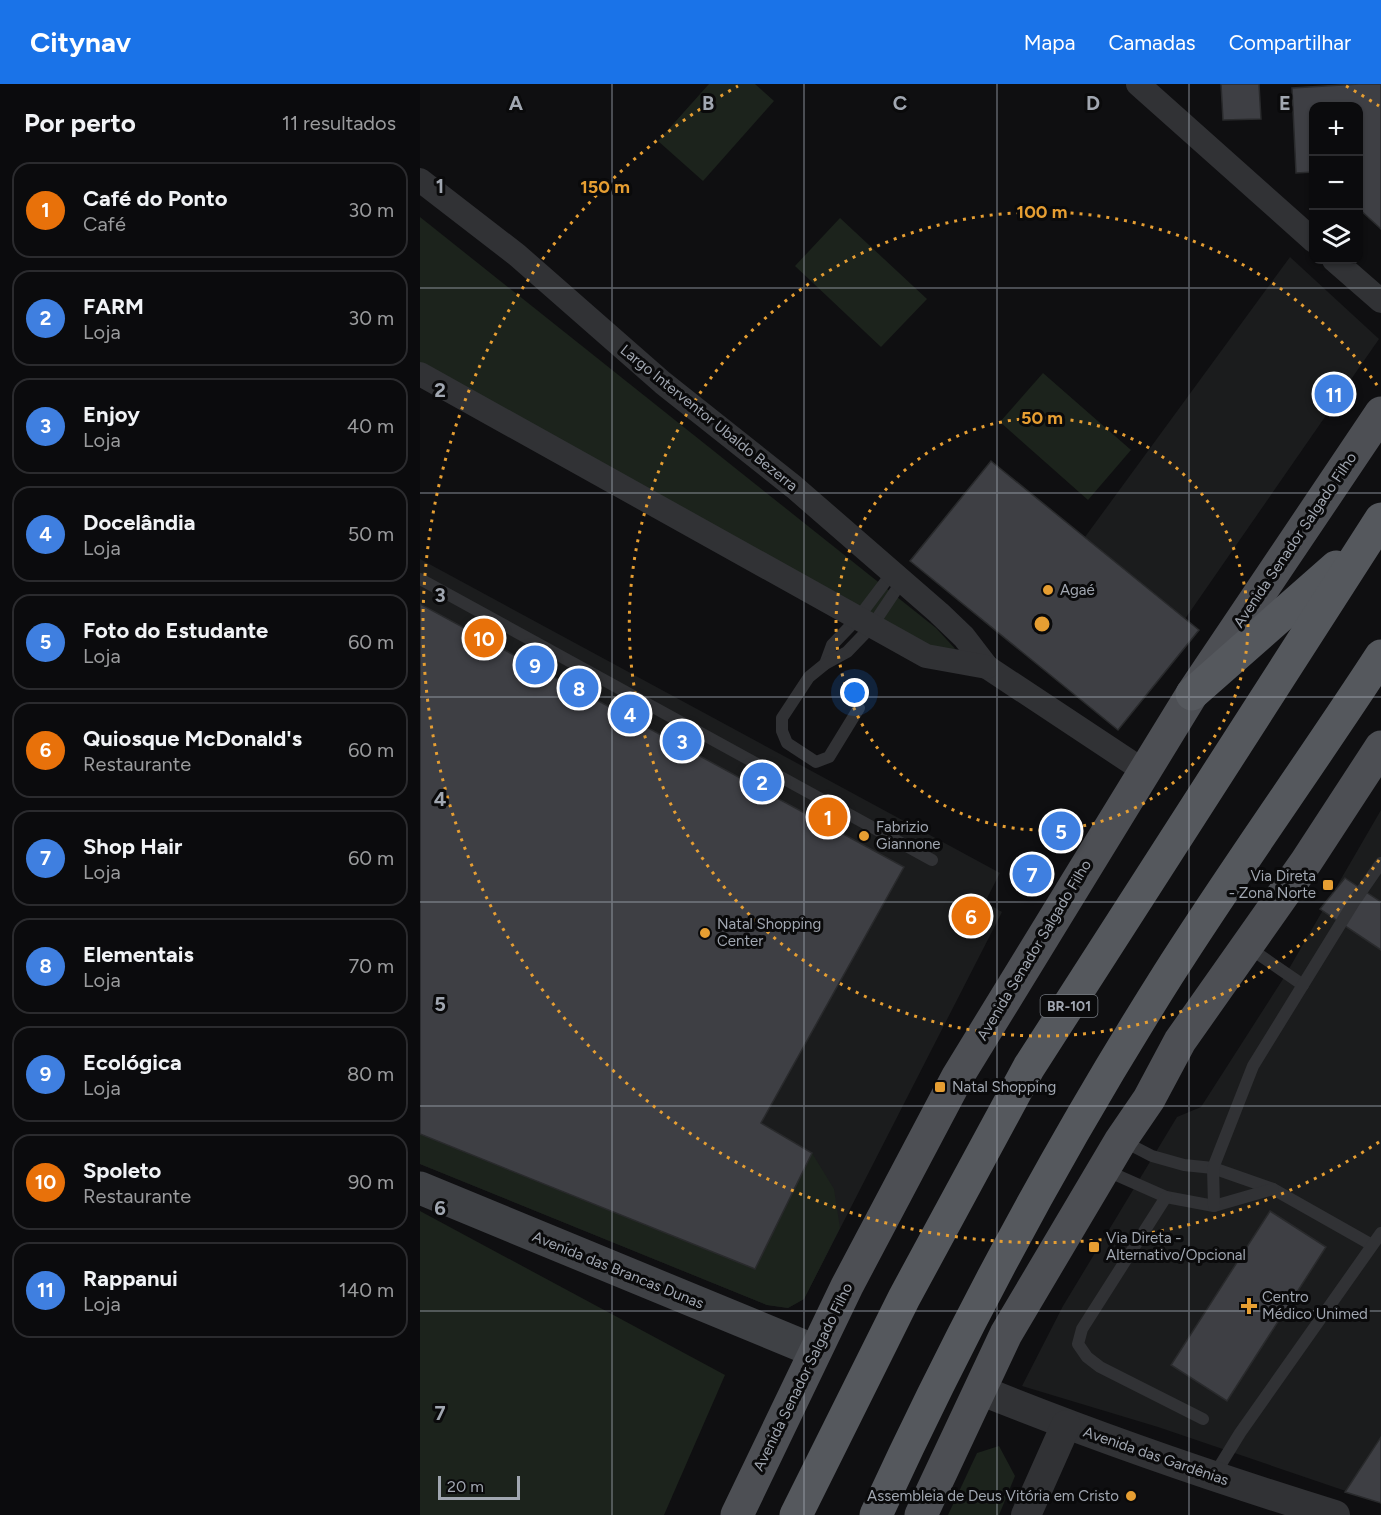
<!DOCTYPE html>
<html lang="pt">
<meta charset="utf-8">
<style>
:root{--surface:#0b0b0d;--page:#19191b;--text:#f1f3f6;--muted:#9a9b9d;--line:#2b2b2e;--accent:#1a73e8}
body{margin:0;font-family:Figtree,sans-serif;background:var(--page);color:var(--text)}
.controls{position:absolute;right:18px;top:18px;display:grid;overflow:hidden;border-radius:12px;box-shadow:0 2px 4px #0004}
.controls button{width:54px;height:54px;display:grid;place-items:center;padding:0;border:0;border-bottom:2px solid var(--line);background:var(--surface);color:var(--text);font:30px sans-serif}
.scale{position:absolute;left:18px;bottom:15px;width:82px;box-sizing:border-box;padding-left:6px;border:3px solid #a1a7b1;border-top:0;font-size:16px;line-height:21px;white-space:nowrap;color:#a1a7b1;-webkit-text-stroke:4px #0a0a0b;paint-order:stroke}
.you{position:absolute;left:435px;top:609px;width:21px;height:21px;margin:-15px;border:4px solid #fff;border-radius:50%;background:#1a73e8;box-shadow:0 0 0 9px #1a73e833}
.badge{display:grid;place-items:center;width:39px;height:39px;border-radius:50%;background:var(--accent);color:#fff;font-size:20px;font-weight:700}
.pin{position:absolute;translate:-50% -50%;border:3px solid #fff;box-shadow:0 2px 6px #0006}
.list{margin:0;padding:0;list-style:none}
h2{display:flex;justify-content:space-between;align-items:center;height:78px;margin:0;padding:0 24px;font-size:26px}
h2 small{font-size:20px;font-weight:400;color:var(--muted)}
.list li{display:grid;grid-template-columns:39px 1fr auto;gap:18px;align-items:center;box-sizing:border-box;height:96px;margin:0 12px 12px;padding:0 12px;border:2px solid var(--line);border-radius:18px}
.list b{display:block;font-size:22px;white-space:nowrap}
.list p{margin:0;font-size:20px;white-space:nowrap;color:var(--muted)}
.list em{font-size:20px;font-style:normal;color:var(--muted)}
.icon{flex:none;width:33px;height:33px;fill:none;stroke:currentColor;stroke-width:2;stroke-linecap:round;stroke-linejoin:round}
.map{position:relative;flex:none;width:961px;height:1431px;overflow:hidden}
header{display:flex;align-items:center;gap:36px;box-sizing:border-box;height:84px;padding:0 30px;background:var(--accent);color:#fff}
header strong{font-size:28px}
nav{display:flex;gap:33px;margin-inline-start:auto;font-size:21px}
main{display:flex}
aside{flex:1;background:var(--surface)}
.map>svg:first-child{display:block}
.built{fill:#1b1c1d}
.green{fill:#1c231c}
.building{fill:#3e3f44;stroke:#292a2c;stroke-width:1.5}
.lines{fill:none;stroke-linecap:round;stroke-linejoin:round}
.service{stroke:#313235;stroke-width:12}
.minor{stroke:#313235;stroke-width:24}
.tertiary{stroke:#313235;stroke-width:30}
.secondary{stroke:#3f4145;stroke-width:33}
.primary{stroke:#4d4f54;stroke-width:33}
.trunk{stroke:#55585d;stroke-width:33}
.grid{fill:none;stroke:#a1a7b1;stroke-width:1.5;stroke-opacity:0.55}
.ring{fill:none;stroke:#e69e32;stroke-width:3;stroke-dasharray:3 6}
.poi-dot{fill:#e69e32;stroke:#0a0a0b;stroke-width:2}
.labels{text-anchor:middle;stroke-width:6;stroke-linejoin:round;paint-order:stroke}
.shield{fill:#0a0a0b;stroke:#74787f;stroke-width:1.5}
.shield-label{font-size:14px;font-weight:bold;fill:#a1a7b1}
.street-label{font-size:15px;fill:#a1a7b1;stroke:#0a0a0b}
.poi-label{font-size:15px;fill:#a1a7b1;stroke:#0a0a0b;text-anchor:start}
.grid-label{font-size:20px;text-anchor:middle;font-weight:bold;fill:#a1a7b1;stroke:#0a0a0b;stroke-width:6;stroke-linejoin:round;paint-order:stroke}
.centre{fill:#e69e32;stroke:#0a0a0b;stroke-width:3}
.ring-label{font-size:18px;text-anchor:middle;font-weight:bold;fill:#e69e32;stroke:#0a0a0b;stroke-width:6;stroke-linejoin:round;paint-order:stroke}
</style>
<header>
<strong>Citynav</strong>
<nav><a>Mapa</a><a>Camadas</a><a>Compartilhar</a></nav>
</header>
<main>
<aside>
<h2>Por perto<small>11 resultados</small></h2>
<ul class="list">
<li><span class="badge" style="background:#e8710a">1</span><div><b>Café do Ponto</b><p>Café</p></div><em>30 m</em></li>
<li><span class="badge" style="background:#3f7fe0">2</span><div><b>FARM</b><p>Loja</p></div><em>30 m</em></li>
<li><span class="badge" style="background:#3f7fe0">3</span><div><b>Enjoy</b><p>Loja</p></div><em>40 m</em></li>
<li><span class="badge" style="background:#3f7fe0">4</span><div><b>Docelândia</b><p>Loja</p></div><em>50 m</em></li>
<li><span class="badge" style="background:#3f7fe0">5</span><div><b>Foto do Estudante</b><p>Loja</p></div><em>60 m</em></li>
<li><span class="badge" style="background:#e8710a">6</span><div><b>Quiosque McDonald's</b><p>Restaurante</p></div><em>60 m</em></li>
<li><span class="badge" style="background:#3f7fe0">7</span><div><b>Shop Hair</b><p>Loja</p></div><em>60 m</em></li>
<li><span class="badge" style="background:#3f7fe0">8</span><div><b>Elementais</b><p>Loja</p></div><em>70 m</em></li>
<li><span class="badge" style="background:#3f7fe0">9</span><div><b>Ecológica</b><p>Loja</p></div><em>80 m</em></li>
<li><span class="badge" style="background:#e8710a">10</span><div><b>Spoleto</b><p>Restaurante</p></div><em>90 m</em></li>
<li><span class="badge" style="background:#3f7fe0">11</span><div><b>Rappanui</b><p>Loja</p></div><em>140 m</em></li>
</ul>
</aside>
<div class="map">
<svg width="961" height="1431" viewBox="0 0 961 1431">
<rect width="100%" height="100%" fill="#0f0f11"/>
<g class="built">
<polygon points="870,173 959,255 765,535 665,453"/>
<polygon points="0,475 580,789 565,818 582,828 384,1215 368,1224 347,1221 0,1080"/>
<polygon points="961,726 961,1419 738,1343 602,1302 643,1222 757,1033 781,1023 863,895"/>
</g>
<g class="green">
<polygon points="289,0 335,0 354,17 283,97 238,57"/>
<polygon points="0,133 516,544 540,570 512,565 0,279"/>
<polygon points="420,134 507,215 461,263 375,182"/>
<polygon points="623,289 711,366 668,416 580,338"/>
<polygon points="0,1050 335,1185 392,1069 414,1105 420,1144 384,1215 368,1224 347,1221 0,1080"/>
<polygon points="0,1127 305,1291 244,1431 0,1431"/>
<polygon points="579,1362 595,1392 579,1431 528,1431 557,1369"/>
</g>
<g class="building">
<polygon points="801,0 839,0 841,35 803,36"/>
<polygon points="939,0 961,0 961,145 938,124 938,22 894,22 894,88 876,89 872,4"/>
<polygon points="571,377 779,546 698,646 490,477"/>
<polygon points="0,520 484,783 341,1039 392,1069 335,1185 0,1050"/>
<polygon points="925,794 961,818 961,866 900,825"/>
<polygon points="850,1127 906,1163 807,1317 751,1281"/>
<polygon points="961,1353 961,1419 925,1408"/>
</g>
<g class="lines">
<g class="service">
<polyline points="0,495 512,776"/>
<polyline points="405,580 412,561 438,534 472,489"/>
<polyline points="439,624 409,673 396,678 367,659 362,647 362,634 389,593 405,580 427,568 452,542 482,497"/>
<polyline points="828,863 883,901"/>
<polyline points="701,1056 732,1072 764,1081 793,1084 853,1105 952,1161"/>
<polyline points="685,1086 746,1113 794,1122 853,1105"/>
<polyline points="746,1113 662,1245 658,1260 667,1273 680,1283 783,1335"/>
<polyline points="794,1122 793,1084 833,982 934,818 961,779"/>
<polyline points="793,1393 820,1349 961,1149"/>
</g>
<g class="minor">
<polyline points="718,0 894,157"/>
<polyline points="0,96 97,171 243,299 374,403 519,529 544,553 567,583 724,687"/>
<polyline points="914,176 961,217"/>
<polyline points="0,290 506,572 567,583"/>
</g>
<g class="tertiary">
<path d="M560,1306C676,1353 795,1394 915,1431"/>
<polyline points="606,1431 646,1341"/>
</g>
<polyline class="secondary" points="0,1104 395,1267"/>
<g class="primary">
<polyline points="317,1431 427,1202 538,992 772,610 961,329"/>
<polyline points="501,1431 586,1250 701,1056 729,1015 760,957 886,778 961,663"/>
</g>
<g class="trunk">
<polyline points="772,610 916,483"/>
<polyline points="376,1431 484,1214 609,983 961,435"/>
<path d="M456,1431C542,1244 639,1063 749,889C817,782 892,678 961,572"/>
</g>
</g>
<path class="grid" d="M192,0V1431M384,0V1431M577,0V1431M769,0V1431M0,204H961M0,409H961M0,613H961M0,818H961M0,1022H961M0,1227H961"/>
<g class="ring">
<circle cx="622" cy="540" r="206"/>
<path d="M959 776A412 412 0 1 1 959 304"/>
<path d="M959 1058A618 618 0 1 1 318 2M926 2A618 618 0 0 1 959 22"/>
</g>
<g class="poi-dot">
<circle cx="628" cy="506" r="6"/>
<circle cx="444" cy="752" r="6"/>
<rect x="902" y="795" width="12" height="12" rx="3"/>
<circle cx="285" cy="849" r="6"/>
<rect x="514" y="997" width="12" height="12" rx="3"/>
<rect x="668" y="1157" width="12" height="12" rx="3"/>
<path d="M826 1213h6v6h6v6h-6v6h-6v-6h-6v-6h6z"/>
<circle cx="711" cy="1412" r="6"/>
</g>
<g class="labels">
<rect class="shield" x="620.5" y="911" width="57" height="22" rx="4.5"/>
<g class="shield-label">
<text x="649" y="927">BR-101</text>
</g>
<g class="street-label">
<text transform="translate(289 334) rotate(39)" y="5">Largo Interventor Ubaldo Bezerra</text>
<text transform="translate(875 456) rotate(-56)" y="5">Avenida Senador Salgado Filho</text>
<text transform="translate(614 866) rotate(-59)" y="5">Avenida Senador Salgado Filho</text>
<text transform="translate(198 1186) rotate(22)" y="5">Avenida das Brancas Dunas</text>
<text transform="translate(383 1293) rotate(-64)" y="5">Avenida Senador Salgado Filho</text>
<text transform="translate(736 1372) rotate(19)" y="5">Avenida das Gardênias</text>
</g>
<g class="poi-label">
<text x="640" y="511">Agaé</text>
<text x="456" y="748">Fabrizio<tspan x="456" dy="17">Giannone</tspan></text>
<text x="896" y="797" text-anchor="end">Via Direta<tspan x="896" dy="17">- Zona Norte</tspan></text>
<text x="297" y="845">Natal Shopping<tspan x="297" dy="17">Center</tspan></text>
<text x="532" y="1008">Natal Shopping</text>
<text x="686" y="1159">Via Direta -<tspan x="686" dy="17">Alternativo/Opcional</tspan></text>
<text x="842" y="1218">Centro<tspan x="842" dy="17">Médico Unimed</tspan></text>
<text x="699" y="1417" text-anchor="end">Assembleia de Deus Vitória em Cristo</text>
</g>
</g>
<g class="grid-label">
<text x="96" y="26">A</text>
<text x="288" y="26">B</text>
<text x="480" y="26">C</text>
<text x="673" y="26">D</text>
<text x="865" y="26">E</text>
<text x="20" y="109">1</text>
<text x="20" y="313">2</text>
<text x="20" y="518">3</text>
<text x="20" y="722">4</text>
<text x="20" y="927">5</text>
<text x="20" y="1131">6</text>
<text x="20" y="1336">7</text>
</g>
<circle cx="622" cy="540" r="9" class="centre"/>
<g class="ring-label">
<text x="185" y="109">150 m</text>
<text x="622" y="134">100 m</text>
<text x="622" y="340">50 m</text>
</g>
</svg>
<div class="controls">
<button>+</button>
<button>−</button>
<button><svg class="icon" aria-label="layers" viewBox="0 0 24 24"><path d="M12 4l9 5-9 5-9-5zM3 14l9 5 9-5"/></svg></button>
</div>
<div class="scale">20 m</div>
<div class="you"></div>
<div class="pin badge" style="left:408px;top:733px;background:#e8710a">1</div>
<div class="pin badge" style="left:342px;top:698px;background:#3f7fe0">2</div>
<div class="pin badge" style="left:262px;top:657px;background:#3f7fe0">3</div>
<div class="pin badge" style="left:210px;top:630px;background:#3f7fe0">4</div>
<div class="pin badge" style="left:641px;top:747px;background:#3f7fe0">5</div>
<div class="pin badge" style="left:551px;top:832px;background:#e8710a">6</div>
<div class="pin badge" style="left:612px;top:790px;background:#3f7fe0">7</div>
<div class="pin badge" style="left:159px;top:604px;background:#3f7fe0">8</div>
<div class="pin badge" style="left:115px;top:581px;background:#3f7fe0">9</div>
<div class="pin badge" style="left:64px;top:554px;background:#e8710a">10</div>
<div class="pin badge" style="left:914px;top:310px;background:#3f7fe0">11</div>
</div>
</main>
